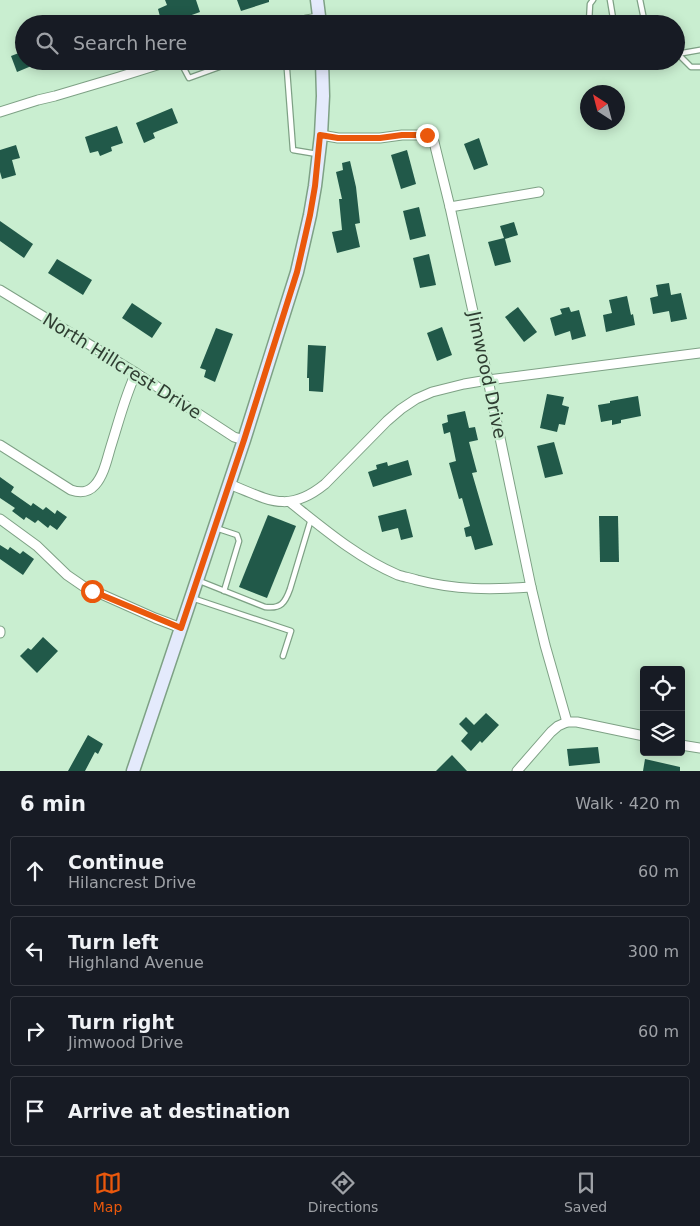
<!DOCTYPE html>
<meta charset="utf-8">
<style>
:root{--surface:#171b24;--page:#20242c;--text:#f1f3f6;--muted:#9ea1a6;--line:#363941;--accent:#ea580c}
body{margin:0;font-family:"DejaVu Sans",sans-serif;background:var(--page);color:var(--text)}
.controls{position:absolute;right:15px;bottom:15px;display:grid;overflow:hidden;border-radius:5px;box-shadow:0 2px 12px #0003}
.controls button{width:45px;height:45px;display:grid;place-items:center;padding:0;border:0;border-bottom:1px solid var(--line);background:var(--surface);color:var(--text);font:25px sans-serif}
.compass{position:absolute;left:580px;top:85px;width:45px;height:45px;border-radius:50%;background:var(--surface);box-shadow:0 2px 12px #0003;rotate:324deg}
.stop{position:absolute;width:15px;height:15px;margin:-11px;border:4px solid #ea580c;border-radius:50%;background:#fff}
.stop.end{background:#ea580c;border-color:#fff;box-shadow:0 1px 5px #0008}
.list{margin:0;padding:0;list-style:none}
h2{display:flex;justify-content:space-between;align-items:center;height:65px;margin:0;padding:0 20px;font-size:21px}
h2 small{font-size:16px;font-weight:400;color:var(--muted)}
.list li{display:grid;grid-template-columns:32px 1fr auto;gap:15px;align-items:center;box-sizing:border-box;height:70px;margin:0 10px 10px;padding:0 10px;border:1px solid var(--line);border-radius:5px}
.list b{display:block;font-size:19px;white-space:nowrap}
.list p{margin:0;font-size:16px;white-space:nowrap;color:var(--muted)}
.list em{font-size:16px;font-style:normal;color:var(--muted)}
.icon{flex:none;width:28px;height:28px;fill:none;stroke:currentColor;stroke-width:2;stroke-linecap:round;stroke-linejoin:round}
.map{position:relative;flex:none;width:700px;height:771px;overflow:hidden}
.search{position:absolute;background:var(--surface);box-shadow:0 2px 12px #0003;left:15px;right:15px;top:15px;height:55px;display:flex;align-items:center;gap:12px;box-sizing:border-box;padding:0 18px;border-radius:28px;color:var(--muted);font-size:19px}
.sheet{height:385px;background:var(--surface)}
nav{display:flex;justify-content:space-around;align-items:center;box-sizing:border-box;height:70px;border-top:1px solid var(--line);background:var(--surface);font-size:14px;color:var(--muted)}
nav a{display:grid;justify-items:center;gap:2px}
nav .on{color:var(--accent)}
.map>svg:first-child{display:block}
.building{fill:#215949}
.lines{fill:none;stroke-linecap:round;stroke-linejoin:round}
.service-casing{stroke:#7ea185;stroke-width:7}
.minor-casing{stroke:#7ea185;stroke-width:11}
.secondary-casing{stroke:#7ea185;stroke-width:15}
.service{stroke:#fff;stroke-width:4.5}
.minor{stroke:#fff;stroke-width:9}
.secondary{stroke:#e4eafc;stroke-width:12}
.route{stroke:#ea580c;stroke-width:6}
.labels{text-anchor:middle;stroke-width:5;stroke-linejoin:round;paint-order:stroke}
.street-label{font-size:18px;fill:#2f3e32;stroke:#c9eed0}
</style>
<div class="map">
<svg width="700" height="771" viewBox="0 0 700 771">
<rect width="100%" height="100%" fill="#c9eed0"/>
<g class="building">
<polygon points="165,0 196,0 200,12 189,16 191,24 175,24 174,21 162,24 158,9 167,5"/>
<polygon points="237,0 269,0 269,2 241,11"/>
<polygon points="24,51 24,61 41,62 17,72 11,56"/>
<polygon points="172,108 178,123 153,133 155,138 144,143 136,123"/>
<polygon points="117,126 123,143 111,147 112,151 100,156 98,151 90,153 85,137"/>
<polygon points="479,138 488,165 474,170 464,144"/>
<polygon points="16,145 20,158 12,160 16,175 2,179 0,172 0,150"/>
<polygon points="407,150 416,184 401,189 391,155"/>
<polygon points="350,161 356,187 360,223 355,224 360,247 337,253 332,232 342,230 339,199 342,199 336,172 343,170 342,163"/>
<polygon points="419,207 426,236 410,240 403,211"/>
<polygon points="0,221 33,244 24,258 0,241"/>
<polygon points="514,222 518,235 505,239 511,262 495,266 488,242 504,238 500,226"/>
<polygon points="429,254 436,285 420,288 413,258"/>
<polygon points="57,259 92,280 83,295 48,273"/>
<polygon points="669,283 671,295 681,293 687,319 671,322 669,311 653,314 650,298 658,296 656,285"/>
<polygon points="627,296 631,315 633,314 635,325 606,332 603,315 612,313 609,300"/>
<polygon points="132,303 162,323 152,338 122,318"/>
<polygon points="518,307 537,332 524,342 505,317"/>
<polygon points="569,307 571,312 579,310 586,336 572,340 570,331 555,336 550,318 562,314 560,309"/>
<polygon points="442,327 452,355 437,361 427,333"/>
<polygon points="216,328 233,334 215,382 204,377 206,370 200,368"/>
<polygon points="308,345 326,346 323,392 309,391 309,378 307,378"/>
<polygon points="547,394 564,397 562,405 569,407 565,425 559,424 557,432 540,428"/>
<polygon points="638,396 641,416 621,420 621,423 612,425 612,420 601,422 598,405 610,403 610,401"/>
<polygon points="465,411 469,428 475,427 478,440 469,442 477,472 472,473 493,545 475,550 471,536 466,537 464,528 470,526 462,498 459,499 449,463 456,461 450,432 444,434 442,424 448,422 447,415"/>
<polygon points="554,442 563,474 545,478 537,446"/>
<polygon points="408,460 412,475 373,487 368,472 377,469 376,465 387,462 388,466"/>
<polygon points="0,477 14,487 11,492 31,506 33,503 43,510 46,507 55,514 57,510 67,517 57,530 50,525 48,528 38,520 35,523 26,517 24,520 12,511 15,508 0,498"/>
<polygon points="406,509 413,537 401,540 398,528 382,532 378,516"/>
<polygon points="268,515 296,526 267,598 239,587"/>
<polygon points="599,516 618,516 619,562 600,562"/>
<polygon points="0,545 8,550 10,547 20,554 23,551 34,559 23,575 0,559"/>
<polygon points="43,637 58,651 37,673 20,656 28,648 31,650"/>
<polygon points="486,713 499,725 482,743 480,741 471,751 461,741 468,733 459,724 466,717 474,725"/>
<polygon points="88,735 103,744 98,754 95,752 85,771 68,771"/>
<polygon points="598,747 600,763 569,766 567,749"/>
<polygon points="452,755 467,771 436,771"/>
<polygon points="645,759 680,767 680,771 643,771"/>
</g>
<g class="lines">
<defs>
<g id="service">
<polyline points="610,0 614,24"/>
<polyline points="640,0 645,24"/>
<polyline points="590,24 589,22 590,4 593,0"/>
<polyline points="677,54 700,50"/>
<polyline points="678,54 691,67 700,67"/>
<polyline points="180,61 189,78 236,61"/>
<polyline points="285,61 287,70 293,150 317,154"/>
<polyline points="216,528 237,535 239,541 224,591"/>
<path d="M197,580L265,607C281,609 285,603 290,589L311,519"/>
<polyline points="192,598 291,631 283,656"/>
</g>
<g id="minor">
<polyline points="293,24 306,20 319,18"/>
<polyline points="0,112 38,100 55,96 119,77 170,61"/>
<polyline points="321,135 338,138 380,138 402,135 427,135 434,142 450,207 488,380 531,587 545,645 567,722"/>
<polyline points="450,207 539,192"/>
<polyline points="0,290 136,373 234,437 244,440"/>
<path d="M0,445L71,490C80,493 88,493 95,485C104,475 107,459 111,446C119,421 125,396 136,373"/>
<path d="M229,484C269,500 288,514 325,484L387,421L401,409L416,399L432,392L464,384L488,380L700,353"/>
<path d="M290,502C324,529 358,558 398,575C404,577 411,578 417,580C455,590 492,590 531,587"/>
<polyline points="0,519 37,546 67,575 83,586 155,618 181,628"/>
<polyline points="0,633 0,631"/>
<polyline points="681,745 700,748"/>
<polyline points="517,771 551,732 558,726 567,722 577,722 644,736"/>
</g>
<g id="secondary">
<polyline points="317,0 320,24"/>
<polyline points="133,771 244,440 297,272 310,215 315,186 321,135 323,96 322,61"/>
</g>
</defs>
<use href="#service" class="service-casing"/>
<use href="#minor" class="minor-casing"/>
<use href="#secondary" class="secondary-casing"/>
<use href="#service" class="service"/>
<use href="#minor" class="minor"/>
<use href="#secondary" class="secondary"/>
</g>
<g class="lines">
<polyline class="route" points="92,591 181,628 244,440 297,272 310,215 315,186 320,135 338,138 380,138 402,135 427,135"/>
</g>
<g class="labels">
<g class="street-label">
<text transform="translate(122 366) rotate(32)" y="6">North Hillcrest Drive</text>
<text transform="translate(487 375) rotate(78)" y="6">Jimwood Drive</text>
</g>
</g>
</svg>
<div class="controls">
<button><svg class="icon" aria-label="locate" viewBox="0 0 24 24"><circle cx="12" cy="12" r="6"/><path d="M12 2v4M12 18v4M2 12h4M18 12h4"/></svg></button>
<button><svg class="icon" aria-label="layers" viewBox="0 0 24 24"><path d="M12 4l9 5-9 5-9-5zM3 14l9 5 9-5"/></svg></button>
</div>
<svg class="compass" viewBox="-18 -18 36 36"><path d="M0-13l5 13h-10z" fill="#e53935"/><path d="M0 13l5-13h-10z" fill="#9ea1a6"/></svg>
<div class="stop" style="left:92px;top:591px"></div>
<div class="stop end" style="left:427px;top:135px"></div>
<div class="search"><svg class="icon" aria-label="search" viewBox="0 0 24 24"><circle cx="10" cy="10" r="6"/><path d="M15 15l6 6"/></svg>Search here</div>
</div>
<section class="sheet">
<h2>6 min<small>Walk · 420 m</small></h2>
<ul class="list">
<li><svg class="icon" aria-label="ahead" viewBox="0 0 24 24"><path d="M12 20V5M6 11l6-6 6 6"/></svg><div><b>Continue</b><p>Hilancrest Drive</p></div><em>60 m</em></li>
<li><svg class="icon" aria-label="left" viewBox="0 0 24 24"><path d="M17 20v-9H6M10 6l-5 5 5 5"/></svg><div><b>Turn left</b><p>Highland Avenue</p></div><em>300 m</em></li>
<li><svg class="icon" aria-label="right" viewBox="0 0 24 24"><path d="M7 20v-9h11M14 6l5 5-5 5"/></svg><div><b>Turn right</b><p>Jimwood Drive</p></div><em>60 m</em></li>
<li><svg class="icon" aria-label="arrive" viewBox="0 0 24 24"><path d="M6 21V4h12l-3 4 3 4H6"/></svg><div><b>Arrive at destination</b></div></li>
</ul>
</section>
<nav>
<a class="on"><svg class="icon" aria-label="map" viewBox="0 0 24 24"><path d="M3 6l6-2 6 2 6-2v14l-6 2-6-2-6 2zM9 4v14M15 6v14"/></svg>Map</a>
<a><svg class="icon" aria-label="directions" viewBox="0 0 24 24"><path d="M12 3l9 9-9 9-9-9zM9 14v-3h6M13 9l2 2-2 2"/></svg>Directions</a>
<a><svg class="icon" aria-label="saved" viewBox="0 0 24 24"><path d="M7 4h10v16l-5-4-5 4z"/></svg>Saved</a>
</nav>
